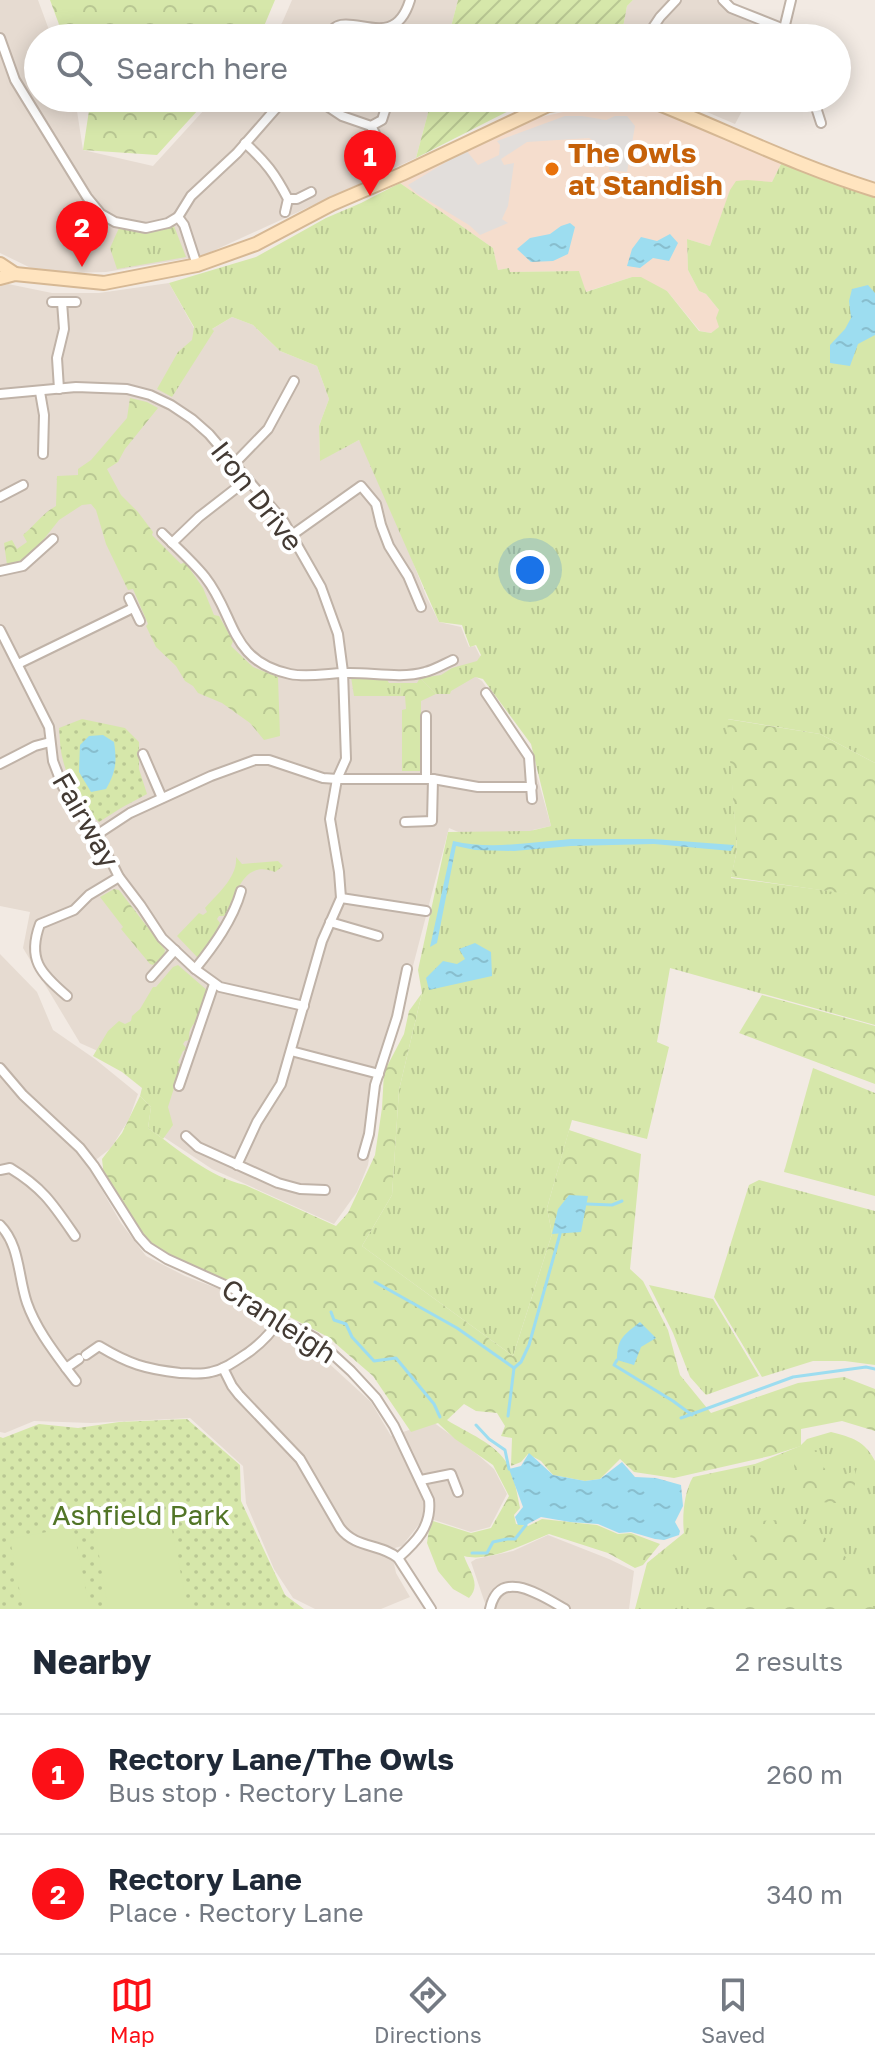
<!DOCTYPE html>
<meta charset="utf-8">
<style>
:root{--surface:#fff;--page:#f6f6f7;--text:#1f2937;--muted:#747a83;--line:#e0e1e3;--accent:#fc1017}
body{margin:0;font-family:"Golos Text",sans-serif;background:var(--page);color:var(--text)}
.you{position:absolute;left:530px;top:570px;width:28px;height:28px;margin:-20px;border:6px solid #fff;border-radius:50%;background:#1a73e8;box-shadow:0 0 0 12px #1a73e833}
.badge{display:grid;place-items:center;width:52px;height:52px;border-radius:50%;background:var(--accent);color:#fff;font-size:26px;font-weight:700}
.pin{position:absolute;translate:-50% -66px;filter:drop-shadow(0 2px 4px #0008)}
.pin::after{content:'';position:absolute;top:42px;width:28px;height:24px;background:inherit;clip-path:polygon(0 0,100% 0,50% 100%)}
.list{margin:0;padding:0;list-style:none}
h2{display:flex;justify-content:space-between;align-items:center;height:104px;margin:0;padding:0 32px;font-size:34px}
h2 small{font-size:26px;font-weight:400;color:var(--muted)}
.list li{display:grid;grid-template-columns:52px 1fr auto;gap:24px;align-items:center;box-sizing:border-box;height:120px;padding:0 32px;border-top:2px solid var(--line)}
.list b{display:block;font-size:30px;white-space:nowrap}
.list p{margin:0;font-size:26px;white-space:nowrap;color:var(--muted)}
.list em{font-size:26px;font-style:normal;color:var(--muted)}
.icon{flex:none;width:44px;height:44px;fill:none;stroke:currentColor;stroke-width:2;stroke-linecap:round;stroke-linejoin:round}
.map{position:relative;flex:none;width:875px;height:1609px;overflow:hidden}
.search{position:absolute;background:var(--surface);box-shadow:0 4px 20px #0003;left:24px;right:24px;top:24px;height:88px;display:flex;align-items:center;gap:20px;box-sizing:border-box;padding:0 28px;border-radius:44px;color:var(--muted);font-size:30px}
.sheet{height:344px;background:var(--surface)}
nav{display:flex;justify-content:space-around;align-items:center;box-sizing:border-box;height:112px;border-top:2px solid var(--line);background:var(--surface);font-size:22px;color:var(--muted)}
nav a{display:grid;justify-items:center;gap:4px}
nav .on{color:var(--accent)}
.map>svg:first-child{display:block}
.residential{fill:#e6dbd1}
.commercial{fill:#f5ddcd}
.grass{fill:url(#grass-tufts)}
.forest{fill:url(#forest-crowns)}
.park{fill:url(#park-dots)}
.garden{fill:url(#garden-furrows)}
.pitch{fill:#d6e7aa}
.parking{fill:#e2dedb}
.water{fill:url(#water-ripples)}
.lines{fill:none;stroke-linecap:round;stroke-linejoin:round}
.stream{stroke:#9dddf0;stroke-width:3}
.minor-casing{stroke:#c0b3a8;stroke-width:12}
.secondary-casing{stroke:#d6b894;stroke-width:16}
.minor{stroke:#fff;stroke-width:8}
.secondary{stroke:#ffe4bf;stroke-width:12}
.food-dot{fill:#e8710a;stroke:#fff;stroke-width:3}
.labels{text-anchor:middle;stroke-width:8;stroke-linejoin:round;paint-order:stroke}
.food-label{font-size:28px;font-weight:bold;fill:#c56008;stroke:#fff;text-anchor:start}
.street-label{font-size:28px;fill:#433a33;stroke:#fff}
.park-label{font-size:28px;fill:#527527;stroke:#fff}
</style>
<div class="map">
<svg width="875" height="1609" viewBox="0 0 875 1609">
<defs>
<pattern id="grass-tufts" width="24" height="20" patternUnits="userSpaceOnUse" patternTransform="scale(2)"><rect width="24" height="20" fill="#d6e7aa"/><path d="M3 7l-1-3M5 7V3M7 7l1-3M15 17l-1-3M17 17v-4M19 17l1-3" fill="none" stroke="#b9c793"/></pattern>
<pattern id="forest-crowns" width="20" height="18" patternUnits="userSpaceOnUse" patternTransform="scale(2)"><rect width="20" height="18" fill="#d6e7aa"/><path d="M2 6a3 3 0 1 1 6 0M12 15a3 3 0 1 1 6 0" fill="none" stroke="#b9c793"/></pattern>
<pattern id="park-dots" width="8" height="8" patternUnits="userSpaceOnUse" patternTransform="scale(2)"><rect width="8" height="8" fill="#d6e7aa"/><path d="M2 2h.1M6 6h.1" fill="none" stroke="#b9c793" stroke-width="1.8" stroke-linecap="round"/></pattern>
<pattern id="garden-furrows" width="10" height="10" patternUnits="userSpaceOnUse" patternTransform="scale(2)"><rect width="10" height="10" fill="#d6e7aa"/><path d="M-1 1l2-2M0 10L10 0M9 11l2-2" fill="none" stroke="#b9c793"/></pattern>
<pattern id="water-ripples" width="26" height="14" patternUnits="userSpaceOnUse" patternTransform="scale(2)"><rect width="26" height="14" fill="#9dddf0"/><path d="M2 4q2-2 4 0t4 0M15 11q2-2 4 0t4 0" fill="none" stroke="#88bece"/></pattern>
</defs>
<rect width="100%" height="100%" fill="#f2eae3"/>
<g class="residential">
<polygon points="0,0 38,0 52,38 38,38 38,98 75,98 83,150 153,166 215,98 432,98 416,158 202,256 106,272 70,273 33,269 0,253"/>
<polygon points="292,0 458,0 448,38 269,38 282,23"/>
<polygon points="633,0 723,0 784,29 780,38 621,38 627,6"/>
<polygon points="674,98 749,98 735,124"/>
<polygon points="169,283 199,337 232,317 253,325 280,351 317,366 329,399 319,426 320,460 359,440 378,471 426,596 439,622 461,627 469,647 475,646 480,656 476,677 482,681 530,751 551,826 533,830 532,834 463,834 449,828 390,1054 385,1062 368,1165 357,1192 334,1224 212,1169 150,1128 160,1104 111,1057 80,1043 23,948 30,912 0,906 0,286 8,284 52,293 99,293"/>
<polygon points="0,954 37,992 53,1030 95,1059 138,1094 129,1119 111,1148 88,1166 121,1223 146,1256 185,1276 232,1294 311,1347 371,1402 391,1436 433,1422 478,1455 494,1469 507,1494 490,1527 471,1532 425,1517 402,1546 391,1549 396,1573 410,1597 381,1609 315,1609 293,1598 274,1569 246,1503 243,1466 190,1418 91,1423 34,1421 5,1433 0,1432"/>
<polygon points="548,1535 609,1559 634,1571 629,1609 487,1609 471,1562 476,1559 513,1551"/>
</g>
<polygon class="commercial" points="634,104 640,104 782,162 772,182 730,191 710,246 687,239 688,270 699,291 706,294 719,310 720,327 711,333 700,331 667,291 632,277 585,292 579,271 510,272 509,268 498,270 493,248 400,183 466,150 541,117 563,112"/>
<g class="grass">
<polygon points="782,162 875,198 875,763 820,734 728,719 737,850 731,878 875,897 875,1025 670,968 657,1042 669,1047 647,1139 572,1120 547,1208 552,1234 513,1356 362,1246 392,1195 399,1090 422,993 418,970 448,832 530,831 551,826 531,744 483,679 475,677 451,691 450,694 436,694 420,678 441,675 452,668 477,661 481,655 476,645 470,647 462,625 439,622 359,440 320,461 319,426 329,399 317,366 280,351 253,325 232,317 212,329 214,331 172,397 157,389 178,352 192,340 194,327 169,283 256,257 326,218 361,203 400,183 493,248 498,270 509,268 510,272 579,271 586,292 632,277 641,277 667,291 699,331 711,333 719,327 716,318 719,310 706,294 699,291 688,270 687,239 710,246 730,190 736,181 747,180 772,182"/>
<polygon points="174,226 186,257 117,269 110,248 119,228 145,232"/>
<polygon points="351,677 386,678 389,683 400,683 401,696 354,696"/>
<path d="M236,857L242,864L278,861L283,866L275,872C242,859 237,896 224,916H219L217,919L220,923L208,947L198,958L177,936L199,913L203,915L207,912L205,908C217,894 238,877 236,857Z"/>
<path d="M178,965L208,991C205,999 203,1009 199,1017C193,1026 187,1029 190,1040L185,1041L183,1044L187,1049L183,1051L178,1062L181,1066L168,1107L173,1125L163,1139L148,1128L151,1107L140,1096L142,1088L122,1072L93,1056L108,1031L119,1021L125,1024L131,1021L132,1016L140,1009L153,987H156L173,967Z"/>
<polygon points="813,1068 875,1093 875,1196 784,1172"/>
<polygon points="759,1180 875,1211 875,1365 845,1361 813,1361 762,1377 714,1297 749,1185"/>
<polygon points="649,1285 713,1299 759,1376 706,1395 690,1377 673,1333"/>
<path d="M831,1432C853,1438 864,1440 875,1461V1609H635L647,1563L684,1533C682,1517 684,1492 693,1477L755,1464L800,1446L807,1439Z"/>
</g>
<g class="forest">
<polygon points="50,0 275,0 259,38 64,38"/>
<polygon points="87,98 209,98 157,155 83,150 90,104"/>
<path d="M130,398L147,402L158,408L125,449L118,462L107,469L121,495L138,512L153,532L152,535L181,564L185,562L203,588L214,615L219,616L233,641L231,646L253,667L278,677L280,736L264,740L250,723L222,703L198,693L193,686L185,681L176,666L156,647L146,626L148,624L133,589L128,590L106,544L96,510L91,504L82,505L59,520L40,544L20,563L7,565L4,543L12,540L17,549L27,542L23,535C35,525 43,513 56,506L57,476L78,475V469L91,460L127,418Z"/>
<polygon points="420,678 436,694 421,701 421,771 402,771 402,710 406,709 405,696 401,696 400,683 417,683"/>
<polygon points="727,719 820,734 875,763 875,898 731,877 737,850"/>
<polygon points="114,889 119,890 165,950 164,955 153,965 150,964 121,929 123,927 100,897"/>
<path d="M422,993L399,1090L392,1195L362,1246L513,1356L552,1234L547,1208L569,1130L641,1154L630,1269L643,1281L668,1330L680,1375L711,1413L798,1383L844,1377L875,1389V1431L842,1421L801,1429V1446L770,1456L674,1478L634,1472L620,1459L600,1479L585,1481L553,1475L541,1461L528,1454L521,1462L511,1466L512,1438L501,1436L505,1426L497,1413L476,1411L464,1404L447,1420C467,1433 496,1443 508,1465C515,1478 517,1494 520,1508L514,1515L516,1524L528,1526L542,1519L597,1525L618,1534L631,1533L660,1544L643,1565L635,1568L608,1553L549,1534C527,1543 488,1563 464,1556C469,1571 482,1584 469,1598L453,1589L438,1571L427,1543L430,1523L433,1521L471,1533L491,1528L509,1496L493,1465L455,1439L438,1423L411,1432L373,1376L328,1337L284,1314L232,1282L164,1254L149,1241L124,1209L104,1177L102,1159L122,1133L140,1096L151,1107L148,1128C178,1149 209,1177 245,1185L336,1226L348,1213L375,1155L382,1108L384,1072L404,1034L409,1011Z"/>
<polygon points="762,995 875,1026 875,1084 739,1033"/>
<path d="M817,1450L816,1459C826,1472 839,1481 855,1470V1484L849,1501C816,1509 793,1493 794,1459L807,1451Z"/>
<polygon points="805,1519 849,1560 874,1609 706,1609 719,1573 736,1551 750,1538 754,1521"/>
</g>
<g class="park">
<path d="M82,719L125,728L139,742V769L147,794L121,808L99,822C85,810 67,779 63,760C60,750 60,739 59,728Z"/>
<polygon points="187,1419 240,1465 241,1501 285,1595 304,1609 0,1609 0,1437 3,1438 39,1424 78,1428 119,1422"/>
</g>
<g class="garden">
<polygon points="458,0 633,0 627,6 621,38 448,38"/>
<polygon points="432,98 534,98 416,158"/>
</g>
<g class="pitch">
<polygon points="169,1516 188,1609 108,1609 95,1531"/>
<polygon points="73,1527 90,1609 23,1609 10,1539"/>
</g>
<polygon class="parking" points="565,116 582,116 606,120 615,116 627,116 635,126 627,172 609,170 609,159 605,148 589,138 527,142 501,159 504,165 514,163 508,206 502,219 508,223 480,235 469,225 416,193 408,185 466,150 478,165 499,155 500,145 497,141"/>
<g class="water">
<polygon points="570,223 575,227 568,254 553,261 531,262 517,249 530,238 550,234 561,226"/>
<polygon points="670,234 678,243 669,261 653,258 640,268 627,266 632,249 641,237 657,241"/>
<polygon points="868,285 875,293 875,335 858,344 850,366 830,363 830,345 845,329 851,318 849,301 852,289"/>
<path d="M103,735L114,742C117,761 116,772 106,789L91,792L79,772L80,745L89,736Z"/>
<path d="M571,839H653L734,845L731,851L654,844L571,846L514,851L475,850L456,846L437,943L430,947L453,841C491,850 533,842 571,839Z"/>
<polygon points="475,943 491,952 492,976 429,990 426,978 443,961 457,964 465,959 459,949"/>
<polygon points="569,1195 588,1196 581,1232 552,1234 558,1209"/>
<path d="M640,1322L656,1338L641,1347L634,1365L617,1360C617,1338 624,1335 640,1322Z"/>
<polygon points="529,1453 553,1475 585,1481 600,1479 622,1462 635,1477 656,1478 681,1485 683,1506 675,1522 680,1531 679,1535 664,1540 655,1539 631,1532 619,1533 598,1524 570,1522 541,1517 526,1525 518,1525 515,1517 523,1507 509,1469 521,1466"/>
</g>
<g class="lines">
<g class="stream">
<polyline points="587,1204 612,1205 622,1201"/>
<polyline points="375,1282 457,1328 514,1368 508,1416"/>
<polyline points="331,1312 334,1320 346,1324 352,1337 374,1361 396,1358 434,1404 440,1417"/>
<polyline points="617,1360 614,1365 673,1401 692,1415"/>
<polyline points="514,1368 521,1362 529,1345 560,1234"/>
<polyline points="681,1418 793,1377 866,1367 875,1369"/>
<polyline points="476,1425 489,1439 505,1450 509,1469"/>
<polyline points="472,1553 487,1553 493,1542 507,1539 515,1539 526,1525"/>
</g>
<defs>
<g id="minor">
<polyline points="723,0 731,8 784,29 789,38"/>
<polyline points="784,29 791,0"/>
<polyline points="0,38 15,80 26,98 87,197 101,214 115,222 146,228 168,223 178,217"/>
<path d="M328,38C341,0 392,60 410,0"/>
<polyline points="646,38 660,17 676,0"/>
<polyline points="315,98 342,116 371,126 382,120 389,98"/>
<polyline points="813,98 821,123"/>
<path d="M245,143C266,162 275,174 288,199L285,212"/>
<polyline points="358,172 383,157 378,139 371,126"/>
<polyline points="288,199 297,199 311,192"/>
<polyline points="197,265 184,225 178,217 191,196 237,153 285,98"/>
<polyline points="52,302 76,302"/>
<polyline points="59,389 57,358 64,329 62,302"/>
<polyline points="40,392 44,415 43,454"/>
<polyline points="0,394 76,387 127,389 150,395 171,405 192,419 209,434 284,522 321,587 338,634 343,672 346,759 337,779 330,819 339,872 341,898 322,941 281,1084 257,1122 237,1165"/>
<polyline points="235,463 268,429 294,381"/>
<polyline points="0,497 23,485"/>
<path d="M162,533C176,547 192,561 205,577C236,616 229,661 290,674C309,678 327,673 345,673C371,672 400,679 425,672C434,670 444,664 453,660"/>
<polyline points="292,535 361,486 376,504 381,525 389,546 408,576 421,607"/>
<polyline points="172,543 199,517 248,479"/>
<polyline points="0,571 23,566 53,539"/>
<polyline points="129,598 140,621"/>
<polyline points="0,630 49,727 53,761 63,787 111,861 119,877 141,906 162,938 195,969 220,987 304,1006"/>
<polyline points="18,664 133,608"/>
<polyline points="486,693 529,757 532,799"/>
<polyline points="143,754 162,798"/>
<polyline points="0,764 35,746 50,742"/>
<polyline points="426,779 426,716"/>
<polyline points="405,822 432,821 433,779"/>
<polyline points="95,836 130,813 211,776 255,760 269,760 323,778 337,779 433,779 478,787 532,787"/>
<polyline points="341,898 426,911"/>
<polyline points="330,922 378,936"/>
<path d="M195,969C213,947 233,920 241,891"/>
<polyline points="151,977 175,950"/>
<path d="M67,996C40,973 27,959 40,924L74,910L89,895L119,877"/>
<polyline points="291,1051 379,1074"/>
<path d="M0,1068L23,1095L80,1148L94,1166L139,1237L148,1247L167,1259L238,1291L278,1321L301,1330L315,1338L351,1371L376,1398L394,1426L429,1500C432,1526 416,1542 398,1558C380,1543 356,1549 340,1528L300,1459L239,1395L232,1386L223,1368"/>
<polyline points="179,1086 214,984"/>
<polyline points="186,1136 198,1147 278,1183 300,1189 325,1190"/>
<polyline points="363,1155 369,1134 375,1085 397,1017 407,969"/>
<path d="M0,1170L10,1168C43,1188 53,1204 75,1236"/>
<path d="M0,1225C20,1245 18,1277 27,1303C35,1326 51,1348 66,1368L79,1359"/>
<path d="M86,1355L99,1346C129,1364 145,1369 180,1373C190,1373 201,1375 211,1372C225,1369 237,1360 249,1352C261,1343 271,1334 278,1321"/>
<polyline points="66,1368 76,1381"/>
<polyline points="421,1480 451,1474 458,1492"/>
<polyline points="398,1558 431,1609"/>
<path d="M490,1609C499,1566 542,1596 565,1609"/>
</g>
<g id="secondary">
<path d="M644,98C721,128 796,166 875,190"/>
<polyline points="0,264 15,274"/>
<polyline points="0,278 15,274 104,283 197,265 256,244 332,204 402,174 548,105 597,98"/>
</g>
</defs>
<use href="#minor" class="minor-casing"/>
<use href="#secondary" class="secondary-casing"/>
<use href="#minor" class="minor"/>
<use href="#secondary" class="secondary"/>
</g>
<circle class="food-dot" cx="552" cy="169" r="8"/>
<g class="labels">
<g class="food-label">
<text x="568" y="163">The Owls<tspan x="568" dy="32">at Standish</tspan></text>
</g>
<g class="street-label">
<text transform="translate(257 496) rotate(52)" y="10">Iron Drive</text>
<text transform="translate(86 820) rotate(60)" y="10">Fairway</text>
<text transform="translate(279 1321) rotate(33)" y="10">Cranleigh</text>
</g>
<g class="park-label">
<text x="141" y="1525">Ashfield Park</text>
</g>
</g>
</svg>
<div class="you"></div>
<div class="pin badge" style="left:370px;top:196px">1</div>
<div class="pin badge" style="left:82px;top:267px">2</div>
<div class="search"><svg class="icon" aria-label="search" viewBox="0 0 24 24"><circle cx="10" cy="10" r="6"/><path d="M15 15l6 6"/></svg>Search here</div>
</div>
<section class="sheet">
<h2>Nearby<small>2 results</small></h2>
<ul class="list">
<li><span class="badge">1</span><div><b>Rectory Lane/The Owls</b><p>Bus stop · Rectory Lane</p></div><em>260 m</em></li>
<li><span class="badge">2</span><div><b>Rectory Lane</b><p>Place · Rectory Lane</p></div><em>340 m</em></li>
</ul>
</section>
<nav>
<a class="on"><svg class="icon" aria-label="map" viewBox="0 0 24 24"><path d="M3 6l6-2 6 2 6-2v14l-6 2-6-2-6 2zM9 4v14M15 6v14"/></svg>Map</a>
<a><svg class="icon" aria-label="directions" viewBox="0 0 24 24"><path d="M12 3l9 9-9 9-9-9zM9 14v-3h6M13 9l2 2-2 2"/></svg>Directions</a>
<a><svg class="icon" aria-label="saved" viewBox="0 0 24 24"><path d="M7 4h10v16l-5-4-5 4z"/></svg>Saved</a>
</nav>
